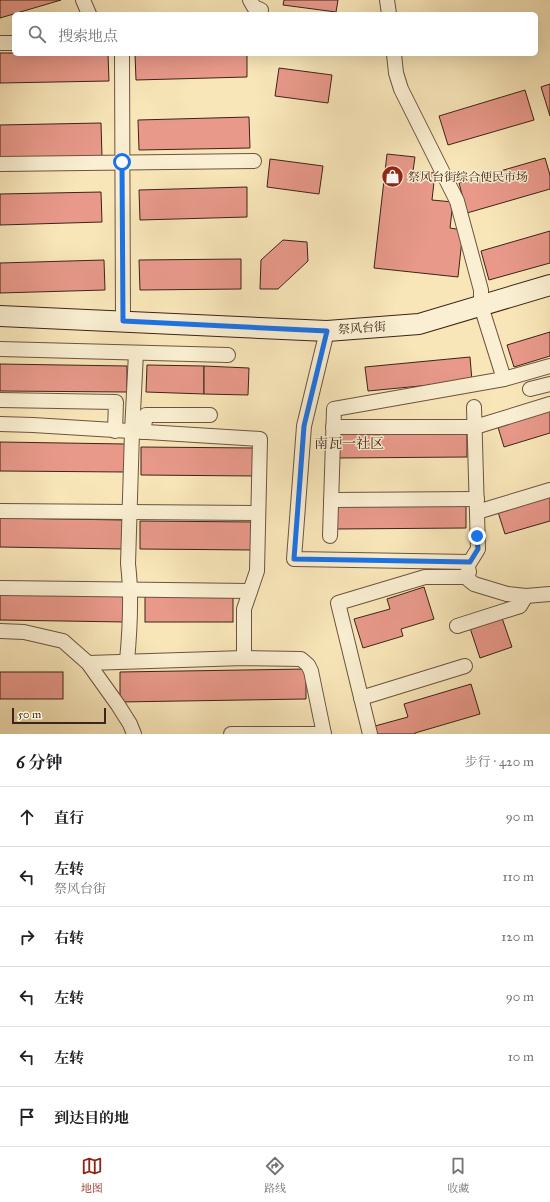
<!DOCTYPE html>
<html lang="zh">
<meta charset="utf-8">
<style>
:root{--surface:#fff;--page:#f2f2f2;--text:#202124;--muted:#757577;--line:#e0e0e0;--accent:#8f2418}
body{margin:0;font-family:"IM FELL Great Primer","Noto Serif SC",serif;background:var(--page);color:var(--text)}
.scale{position:absolute;left:12px;bottom:10px;width:94px;box-sizing:border-box;padding-left:4px;border:2px solid #3d2318;border-top:0;font-size:11px;line-height:14px;white-space:nowrap;color:#3d2318;-webkit-text-stroke:3px #faefd2;paint-order:stroke}
.stop{position:absolute;width:12px;height:12px;margin:-9px;border:3px solid #1a73e8;border-radius:50%;background:#fff}
.stop.end{background:#1a73e8;border-color:#fff;box-shadow:0 1px 4px #0008}
.list{margin:0;padding:0;list-style:none}
h2{display:flex;justify-content:space-between;align-items:center;height:52px;margin:0;padding:0 16px;font-size:17px}
h2 small{font-size:13px;font-weight:400;color:var(--muted)}
.list li{display:grid;grid-template-columns:26px 1fr auto;gap:12px;align-items:center;box-sizing:border-box;height:60px;padding:0 16px;border-top:1px solid var(--line)}
.list b{display:block;font-size:15px;white-space:nowrap}
.list p{margin:0;font-size:13px;white-space:nowrap;color:var(--muted)}
.list em{font-size:13px;font-style:normal;color:var(--muted)}
.icon{flex:none;width:22px;height:22px;fill:none;stroke:currentColor;stroke-width:2;stroke-linecap:round;stroke-linejoin:round}
.map{position:relative;flex:none;width:550px;height:734px;overflow:hidden}
.search{position:absolute;background:var(--surface);box-shadow:0 4px 16px #0002;left:12px;right:12px;top:12px;height:44px;display:flex;align-items:center;gap:10px;box-sizing:border-box;padding:0 14px;border-radius:6px;color:var(--muted);font-size:15px}
.sheet{height:412px;background:var(--surface)}
nav{display:flex;justify-content:space-around;align-items:center;box-sizing:border-box;height:56px;border-top:1px solid var(--line);background:var(--surface);font-size:11px;color:var(--muted)}
nav a{display:grid;justify-items:center;gap:2px}
nav .on{color:var(--accent)}
.map>svg:first-child{display:block}
.building{fill:#e8998a;stroke:#3d2318}
.lines{fill:none;stroke-linecap:round;stroke-linejoin:round}
.minor-casing{stroke:#6c5440;stroke-width:16}
.secondary-casing{stroke:#3d2318;stroke-width:22}
.minor{stroke:#faefd2;stroke-width:14}
.secondary{stroke:#faefd2;stroke-width:20}
.route{stroke:#1a73e8;stroke-width:5}
.labels{text-anchor:middle;stroke-width:3;stroke-linejoin:round;paint-order:stroke}
.poi-label{font-size:12px;fill:#3d2318;stroke:#faefd2;text-anchor:start}
.street-label{font-size:12px;fill:#3d2318;stroke:#faefd2}
.quarter-label{font-size:14px;fill:#3d2318;stroke:#faefd2}
</style>
<div class="map">
<svg width="550" height="734" viewBox="0 0 550 734">
<rect width="100%" height="100%" fill="#f8e6b9"/>
<filter id="stains"><feTurbulence type="fractalNoise" baseFrequency=".005" numOctaves="4"/><feColorMatrix values="0 0 0 0 .2 0 0 0 0 .09 0 0 0 0 .02 0 0 0 .5 -.17"/></filter>
<radialGradient id="worn" r=".72"><stop offset=".6" stop-color="#630" stop-opacity="0"/><stop offset="1" stop-color="#630" stop-opacity=".3"/></radialGradient>
<g class="building">
<polygon points="0,0 61,0 0,18"/>
<polygon points="284,0 338,0 336,12 283,5"/>
<polygon points="0,53 14,53 14,54 108,54 109,81 0,83"/>
<polygon points="135,54 247,54 247,77 136,80"/>
<polygon points="279,68 332,75 328,103 275,96"/>
<polygon points="550,84 550,116 541,87"/>
<polygon points="525,90 534,120 448,145 439,116"/>
<polygon points="249,117 250,148 139,150 138,120"/>
<polygon points="101,123 102,157 0,159 0,125"/>
<polygon points="387,154 415,157 413,171 435,173 432,200 453,202 450,228 463,230 458,277 374,268"/>
<polygon points="545,158 550,175 550,189 467,213 459,183"/>
<polygon points="270,159 323,166 319,194 267,187"/>
<polygon points="247,187 247,217 140,220 139,190"/>
<polygon points="101,192 102,222 0,225 0,194"/>
<polygon points="550,231 550,263 489,280 481,251"/>
<polygon points="283,240 307,242 308,261 278,289 260,289 261,260"/>
<polygon points="241,259 241,289 140,290 139,260"/>
<polygon points="104,260 105,290 0,293 0,263"/>
<polygon points="550,332 550,356 514,367 507,345"/>
<polygon points="470,357 472,381 368,391 365,367"/>
<polygon points="0,364 127,366 127,392 0,391"/>
<polygon points="147,365 204,366 204,394 146,392"/>
<polygon points="204,366 249,368 248,395 204,394"/>
<polygon points="550,409 550,433 504,447 497,424"/>
<polygon points="467,433 467,457 337,458 337,434"/>
<polygon points="0,442 126,444 126,472 0,471"/>
<polygon points="141,447 255,448 255,476 141,475"/>
<polygon points="550,496 550,521 505,534 498,512"/>
<polygon points="466,505 466,528 335,529 335,506"/>
<polygon points="0,518 123,520 123,549 0,547"/>
<polygon points="140,521 254,522 253,550 140,549"/>
<polygon points="424,587 434,619 401,629 403,636 363,648 354,619 390,609 387,599"/>
<polygon points="0,592 125,594 125,622 0,620"/>
<rect x="145" y="595" width="88" height="27"/>
<polygon points="502,618 512,647 480,658 470,628"/>
<polygon points="306,669 306,699 120,702 120,672"/>
<rect x="0" y="672" width="63" height="27"/>
<polygon points="471,684 480,714 415,733 415,734 377,734 375,726 408,717 404,704"/>
</g>
<g class="lines">
<defs>
<g id="minor">
<polyline points="83,0 89,14"/>
<polyline points="250,0 254,7 261,10"/>
<polyline points="387,0 389,14"/>
<polyline points="0,43 14,43"/>
<polyline points="122,54 123,321"/>
<polyline points="0,164 254,161"/>
<polyline points="327,331 304,426 294,559 470,562 478,549 474,407"/>
<polyline points="0,349 228,355"/>
<polyline points="504,379 550,366"/>
<polyline points="530,389 550,384"/>
<polyline points="0,400 116,402 115,431"/>
<polyline points="0,424 33,425 260,439 257,571 244,609 244,658"/>
<polyline points="333,427 475,427 550,404"/>
<polyline points="143,432 146,415 210,415"/>
<polyline points="331,500 477,499"/>
<polyline points="0,511 258,513"/>
<polyline points="477,512 550,490"/>
<polyline points="330,536 334,409 504,379 481,306 481,290 457,201 401,89 396,73 394,54"/>
<polyline points="467,576 469,580 474,584 507,594 526,596 550,594"/>
<polyline points="0,588 250,591"/>
<polyline points="457,626 520,606 526,596"/>
<polyline points="0,631 24,632 63,641 88,663 118,705 130,724 134,734"/>
<path d="M127,661C130,629 132,596 128,564L132,432L136,353"/>
<polyline points="88,663 244,658 301,659 308,665 311,671 324,734"/>
<polyline points="361,698 465,666"/>
<polyline points="231,734 324,734"/>
<polyline points="370,734 338,603 425,577 461,577 467,576 469,572 467,562"/>
</g>
<polyline id="secondary" points="0,316 327,331 419,324 550,285"/>
</defs>
<use href="#minor" class="minor-casing"/>
<use href="#secondary" class="secondary-casing"/>
<use href="#minor" class="minor"/>
<use href="#secondary" class="secondary"/>
</g>
<g class="lines">
<polyline class="route" points="122,162 123,321 327,331 304,426 294,559 470,562 478,549 477,536"/>
</g>
<defs>
<symbol id="shop-disc" viewBox="-11 -11 22 22"><circle r="9.5" fill="#8f2418" stroke="#faefd2"/><path d="M-5-2.5h2.3a2.7 3.5 0 0 1 5.4 0H5L5.5 6h-11ZM-1.5-2.5h3a1.5 2.3 0 0 0-3 0Z" fill="#fff"/></symbol>
</defs>
<g fill-rule="evenodd">
<use href="#shop-disc" x="380" y="164" width="25" height="25"/>
</g>
<g class="labels">
<g class="poi-label">
<text x="408" y="181">祭风台街综合便民市场</text>
</g>
<g class="street-label">
<text transform="translate(362 328) rotate(-4)" y="4">祭风台街</text>
</g>
<g class="quarter-label">
<text x="349" y="448">南瓦一社区</text>
</g>
</g>
<rect width="100%" height="100%" filter="url(#stains)"/>
<rect width="100%" height="100%" fill="url(#worn)"/>
</svg>
<div class="scale">50 m</div>
<div class="stop" style="left:122px;top:162px"></div>
<div class="stop end" style="left:477px;top:536px"></div>
<div class="search"><svg class="icon" aria-label="search" viewBox="0 0 24 24"><circle cx="10" cy="10" r="6"/><path d="M15 15l6 6"/></svg>搜索地点</div>
</div>
<section class="sheet">
<h2>6 分钟<small>步行 · 420 m</small></h2>
<ul class="list">
<li><svg class="icon" aria-label="ahead" viewBox="0 0 24 24"><path d="M12 20V5M6 11l6-6 6 6"/></svg><div><b>直行</b></div><em>90 m</em></li>
<li><svg class="icon" aria-label="left" viewBox="0 0 24 24"><path d="M17 20v-9H6M10 6l-5 5 5 5"/></svg><div><b>左转</b><p>祭风台街</p></div><em>110 m</em></li>
<li><svg class="icon" aria-label="right" viewBox="0 0 24 24"><path d="M7 20v-9h11M14 6l5 5-5 5"/></svg><div><b>右转</b></div><em>120 m</em></li>
<li><svg class="icon" aria-label="left" viewBox="0 0 24 24"><path d="M17 20v-9H6M10 6l-5 5 5 5"/></svg><div><b>左转</b></div><em>90 m</em></li>
<li><svg class="icon" aria-label="left" viewBox="0 0 24 24"><path d="M17 20v-9H6M10 6l-5 5 5 5"/></svg><div><b>左转</b></div><em>10 m</em></li>
<li><svg class="icon" aria-label="arrive" viewBox="0 0 24 24"><path d="M6 21V4h12l-3 4 3 4H6"/></svg><div><b>到达目的地</b></div></li>
</ul>
</section>
<nav>
<a class="on"><svg class="icon" aria-label="map" viewBox="0 0 24 24"><path d="M3 6l6-2 6 2 6-2v14l-6 2-6-2-6 2zM9 4v14M15 6v14"/></svg>地图</a>
<a><svg class="icon" aria-label="directions" viewBox="0 0 24 24"><path d="M12 3l9 9-9 9-9-9zM9 14v-3h6M13 9l2 2-2 2"/></svg>路线</a>
<a><svg class="icon" aria-label="saved" viewBox="0 0 24 24"><path d="M7 4h10v16l-5-4-5 4z"/></svg>收藏</a>
</nav>
